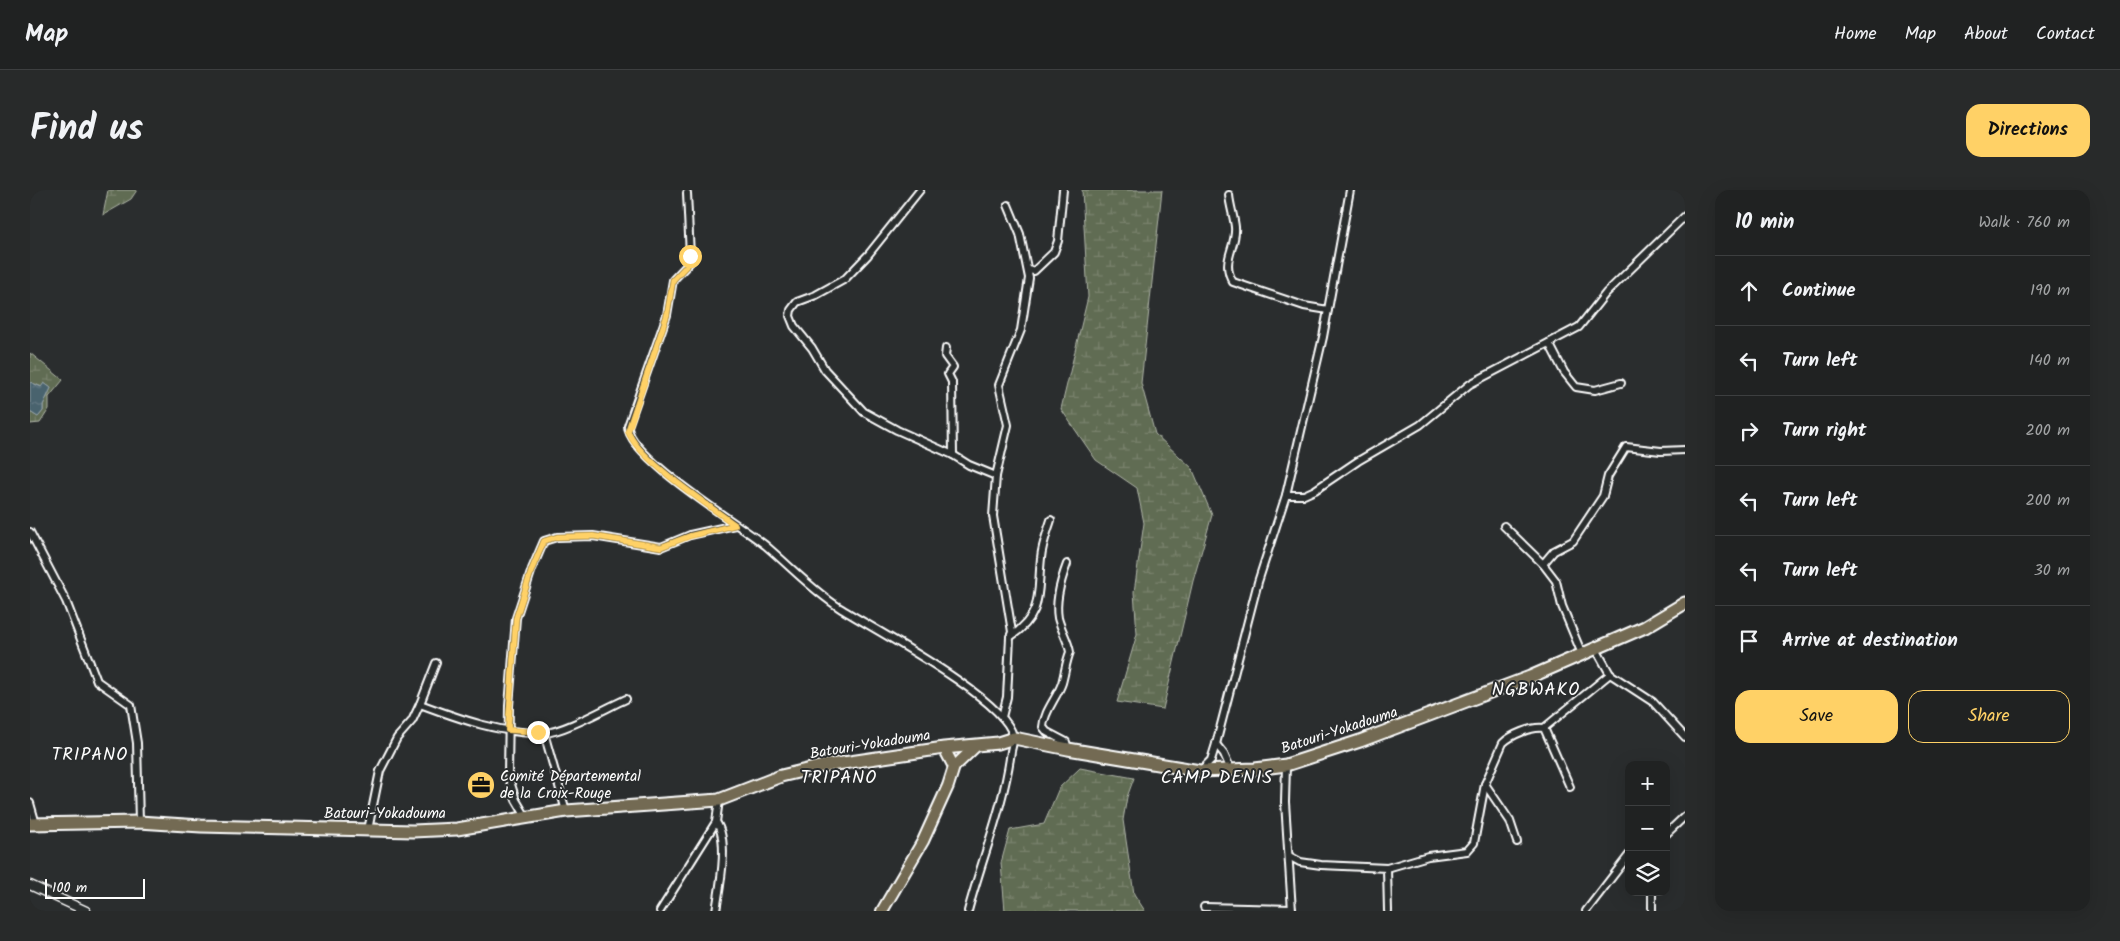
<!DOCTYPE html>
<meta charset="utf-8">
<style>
:root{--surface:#202222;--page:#282a2a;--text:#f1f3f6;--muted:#a2a4a5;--line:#3d3f40;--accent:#ffd166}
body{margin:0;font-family:Kalam,sans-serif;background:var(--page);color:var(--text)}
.controls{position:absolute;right:15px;bottom:15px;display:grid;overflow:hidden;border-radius:10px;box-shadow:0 5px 20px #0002}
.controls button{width:45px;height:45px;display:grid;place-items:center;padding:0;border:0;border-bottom:1px solid var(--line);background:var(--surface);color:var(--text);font:25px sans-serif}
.scale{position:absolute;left:15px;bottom:12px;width:100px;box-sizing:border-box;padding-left:5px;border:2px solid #fff;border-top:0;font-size:14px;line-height:18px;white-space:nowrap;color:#fff;-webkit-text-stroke:4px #2a2d2e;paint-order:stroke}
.stop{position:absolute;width:15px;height:15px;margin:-11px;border:4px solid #ffd166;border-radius:50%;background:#fff}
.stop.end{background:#ffd166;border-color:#fff;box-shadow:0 1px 5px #0008}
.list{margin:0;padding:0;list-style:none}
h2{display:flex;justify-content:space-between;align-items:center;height:65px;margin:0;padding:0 20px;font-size:21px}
h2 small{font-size:16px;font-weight:400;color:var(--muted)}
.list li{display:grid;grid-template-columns:32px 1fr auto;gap:15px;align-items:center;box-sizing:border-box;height:70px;padding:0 20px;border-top:1px solid var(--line)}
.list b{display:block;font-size:19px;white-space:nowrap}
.list em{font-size:16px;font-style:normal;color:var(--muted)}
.actions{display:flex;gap:10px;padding:15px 20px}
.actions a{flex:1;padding:11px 0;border:1px solid var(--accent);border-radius:15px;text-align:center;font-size:18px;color:var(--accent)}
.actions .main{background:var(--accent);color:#111}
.icon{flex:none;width:28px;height:28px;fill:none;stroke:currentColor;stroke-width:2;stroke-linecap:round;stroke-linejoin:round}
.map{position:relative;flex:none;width:1655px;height:721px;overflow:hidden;border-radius:15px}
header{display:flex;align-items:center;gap:30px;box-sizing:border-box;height:70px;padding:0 25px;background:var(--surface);border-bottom:1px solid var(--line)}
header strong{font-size:24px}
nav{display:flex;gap:28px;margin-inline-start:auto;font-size:18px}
.intro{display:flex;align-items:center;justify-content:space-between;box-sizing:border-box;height:120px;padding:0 30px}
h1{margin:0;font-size:35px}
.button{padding:12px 22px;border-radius:15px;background:var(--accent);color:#111;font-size:18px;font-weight:700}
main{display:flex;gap:30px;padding:0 30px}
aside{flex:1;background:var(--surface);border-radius:15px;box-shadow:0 5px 20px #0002}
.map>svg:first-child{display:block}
.wetland{fill:url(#wetland-marsh);stroke:#b0b6a9}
.water{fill:url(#water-ripples);stroke:#92a1a8}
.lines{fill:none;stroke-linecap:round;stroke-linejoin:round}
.minor-casing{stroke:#fff;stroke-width:10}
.tertiary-casing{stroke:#fff;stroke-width:11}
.primary-casing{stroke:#fff;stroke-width:14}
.trunk-casing{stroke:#fff;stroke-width:15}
.minor{stroke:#2a2d2e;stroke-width:6}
.tertiary{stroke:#2a2d2e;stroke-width:8}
.primary{stroke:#736b52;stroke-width:10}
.trunk{stroke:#736b52;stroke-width:11}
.route{stroke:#ffd166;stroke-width:6}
.labels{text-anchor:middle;stroke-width:4;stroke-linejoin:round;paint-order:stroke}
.street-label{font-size:15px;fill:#fff;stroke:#2a2d2e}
.poi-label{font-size:15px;fill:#fff;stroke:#2a2d2e;text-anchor:start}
.quarter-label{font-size:18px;letter-spacing:1px;fill:#fff;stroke:#2a2d2e}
</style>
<header>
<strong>Map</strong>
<nav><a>Home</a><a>Map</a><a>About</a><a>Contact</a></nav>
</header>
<div class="intro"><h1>Find us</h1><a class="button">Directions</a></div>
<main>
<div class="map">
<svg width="1655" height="721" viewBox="0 0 1655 721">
<defs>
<pattern id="wetland-marsh" width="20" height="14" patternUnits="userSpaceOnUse" patternTransform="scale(1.25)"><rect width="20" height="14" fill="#616c53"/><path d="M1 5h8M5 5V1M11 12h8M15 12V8" fill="none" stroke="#79826d"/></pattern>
<pattern id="water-ripples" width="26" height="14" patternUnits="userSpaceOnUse" patternTransform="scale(1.25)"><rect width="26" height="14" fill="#4a636e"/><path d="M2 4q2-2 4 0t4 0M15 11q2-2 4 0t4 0" fill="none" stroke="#657a84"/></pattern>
</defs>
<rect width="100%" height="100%" fill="#2a2d2e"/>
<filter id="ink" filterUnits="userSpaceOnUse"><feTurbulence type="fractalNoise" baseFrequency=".02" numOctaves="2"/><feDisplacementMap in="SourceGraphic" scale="10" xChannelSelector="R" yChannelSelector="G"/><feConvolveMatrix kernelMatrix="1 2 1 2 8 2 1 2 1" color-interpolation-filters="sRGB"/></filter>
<g filter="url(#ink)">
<g class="wetland">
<polygon points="78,0 107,0 101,9 73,25"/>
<polygon points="1052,0 1132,0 1111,193 1125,244 1162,278 1182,325 1163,391 1133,519 1087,512 1107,444 1104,402 1114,333 1107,298 1066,270 1031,219 1058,107"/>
<polygon points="0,163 33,190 19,207 19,219 10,233 0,234 0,222 8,227 13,221 13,215 21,198 14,193 12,197 0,192"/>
<polygon points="1050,578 1104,588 1097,607 1093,630 1104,704 1115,721 975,721 971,673 980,640 1014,634 1029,598"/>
</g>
<polygon class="water" points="0,192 11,197 14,193 21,198 13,215 13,221 8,227 0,222"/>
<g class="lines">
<defs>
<g id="minor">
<polyline points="890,0 838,65 815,89 786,105 767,112 761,120 760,126 764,136 782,158 795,180 834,222 867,240 923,265"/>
<path d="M657,3L660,66L662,70L643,90L637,125L598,236C597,266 710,335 735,355C760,376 783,401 810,418C845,440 976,509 983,546C984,551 982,556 981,561C974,616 952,668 938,721"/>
<path d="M1199,5C1200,16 1204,27 1205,37C1207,57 1190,71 1203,92L1274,116L1298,120"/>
<polyline points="978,15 990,44 999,88 991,140 969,195 978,235 966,286 963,326 982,442 980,447"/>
<polyline points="998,80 1004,81 1024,62 1028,51 1033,0"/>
<polyline points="1519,153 1534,182 1546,197 1565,200 1591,193"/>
<polyline points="916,158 915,166 923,177 918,184 922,192 923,265 939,275 966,286"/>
<polyline points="1256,305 1274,305 1285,300 1328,271 1390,235 1440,194 1549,137 1576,103 1655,26"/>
<polyline points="1474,336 1513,374 1526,391 1532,416 1552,464"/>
<polyline points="0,342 36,411 67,491 101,515 107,553 109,632"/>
<path d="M1037,374C1031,390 1025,411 1028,428C1031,440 1038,450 1040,462C1036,472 1035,482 1032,493C1027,508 1014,521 1013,537L1017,542L1036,552L1038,559"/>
<polyline points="1513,374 1524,361 1543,351 1573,306 1578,286 1596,257 1631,261 1655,260"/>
<polyline points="1580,484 1623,512 1655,547"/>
<path d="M390,514C430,529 471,544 514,543C534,542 576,518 596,509"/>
<path d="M972,527L977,507L980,447C1014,424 1007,404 1011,368C1012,355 1017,343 1021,330"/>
<polyline points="1514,538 1580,484 1566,459"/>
<polyline points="514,543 536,621"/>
<polyline points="1186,554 1194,564 1201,580"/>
<polyline points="1256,575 1255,612 1262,721"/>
<polyline points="1171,580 1181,570 1186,554 1228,392 1256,305 1293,147 1320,0"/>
<polyline points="1455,594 1480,631 1487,652"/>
<polyline points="0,613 6,634"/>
<polyline points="496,627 486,610 478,585 479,516 486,428 502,379 514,351 527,347 563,346 631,357 660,345 705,335"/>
<polyline points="338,640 350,581 367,548 382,531 390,514 406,473"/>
<polyline points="1636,644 1655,626"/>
<path d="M1259,666L1270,672L1291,675L1357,678L1398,666L1437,661L1444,653L1455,594L1473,553C1481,545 1502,536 1514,538L1540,597"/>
<polyline points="1357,678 1358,721"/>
<polyline points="1174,717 1262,719"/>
<polyline points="630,721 686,632 689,610"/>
<path d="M686,721C689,700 700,650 686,632"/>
<polyline points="1556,721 1599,665"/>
<polyline points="1622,721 1622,702"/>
</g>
<polyline id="tertiary" points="0,695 56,721"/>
<g id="primary">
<polyline points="914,558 924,577"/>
<polyline points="852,721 893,651 918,596 924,577 946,556"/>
</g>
<polyline id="trunk" points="0,634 109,632 171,636 383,641 427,639 536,621 689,610 751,586 793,576 914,558 968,553 984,548 1038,559 1170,581 1225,579 1256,575 1330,551 1500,487 1615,437 1655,413"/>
</defs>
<use href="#minor" class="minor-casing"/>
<use href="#tertiary" class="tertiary-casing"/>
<use href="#primary" class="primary-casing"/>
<use href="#trunk" class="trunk-casing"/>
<use href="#minor" class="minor"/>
<use href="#tertiary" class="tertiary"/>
<use href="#primary" class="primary"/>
<use href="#trunk" class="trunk"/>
</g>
</g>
<g class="lines" filter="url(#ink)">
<path class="route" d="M508,542L478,540L486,428L502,379L514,351L527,347L563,346L631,357L660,346L705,335C680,316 606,268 598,241L637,125L643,90L662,70L660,66"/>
</g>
<defs>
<symbol id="office-disc" viewBox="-11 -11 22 22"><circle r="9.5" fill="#ffd166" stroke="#2a2d2e"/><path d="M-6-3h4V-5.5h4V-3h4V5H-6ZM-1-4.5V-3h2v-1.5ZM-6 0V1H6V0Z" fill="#111"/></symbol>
</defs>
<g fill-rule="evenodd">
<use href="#office-disc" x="435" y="579" width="32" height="32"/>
</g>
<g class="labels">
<g class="street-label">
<text transform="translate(1309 540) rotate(-18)" y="5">Batouri-Yokadouma</text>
<text transform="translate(840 554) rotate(-9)" y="5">Batouri-Yokadouma</text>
<text x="355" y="628">Batouri-Yokadouma</text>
</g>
<g class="poi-label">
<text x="470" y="591">Comité Départemental<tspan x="470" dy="17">de la Croix-Rouge</tspan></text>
</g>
<g class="quarter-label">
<text x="1506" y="505">NGBWAKO</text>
<text x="60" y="570">TRIPANO</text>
<text x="809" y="593">TRIPANO</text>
<text x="1187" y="593">CAMP DENIS</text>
</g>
</g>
</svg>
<div class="controls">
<button>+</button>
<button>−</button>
<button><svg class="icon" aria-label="layers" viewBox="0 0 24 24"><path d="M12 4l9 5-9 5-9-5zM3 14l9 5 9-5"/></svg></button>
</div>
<div class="scale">100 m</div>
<div class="stop" style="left:660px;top:66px"></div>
<div class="stop end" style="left:508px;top:542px"></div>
</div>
<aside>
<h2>10 min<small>Walk · 760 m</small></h2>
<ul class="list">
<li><svg class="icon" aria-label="ahead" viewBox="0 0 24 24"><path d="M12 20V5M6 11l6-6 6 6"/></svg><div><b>Continue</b></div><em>190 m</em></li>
<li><svg class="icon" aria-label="left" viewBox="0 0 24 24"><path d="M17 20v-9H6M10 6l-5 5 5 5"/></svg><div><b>Turn left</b></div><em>140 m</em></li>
<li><svg class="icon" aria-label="right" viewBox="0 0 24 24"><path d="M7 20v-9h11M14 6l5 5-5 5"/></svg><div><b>Turn right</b></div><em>200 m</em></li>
<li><svg class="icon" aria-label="left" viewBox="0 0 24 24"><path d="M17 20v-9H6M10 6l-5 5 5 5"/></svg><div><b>Turn left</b></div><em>200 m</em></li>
<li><svg class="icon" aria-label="left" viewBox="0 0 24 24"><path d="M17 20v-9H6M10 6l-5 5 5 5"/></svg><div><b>Turn left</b></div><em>30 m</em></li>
<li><svg class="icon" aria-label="arrive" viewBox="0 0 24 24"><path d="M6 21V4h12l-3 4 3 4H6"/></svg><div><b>Arrive at destination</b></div></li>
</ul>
<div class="actions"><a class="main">Save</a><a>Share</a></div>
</aside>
</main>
